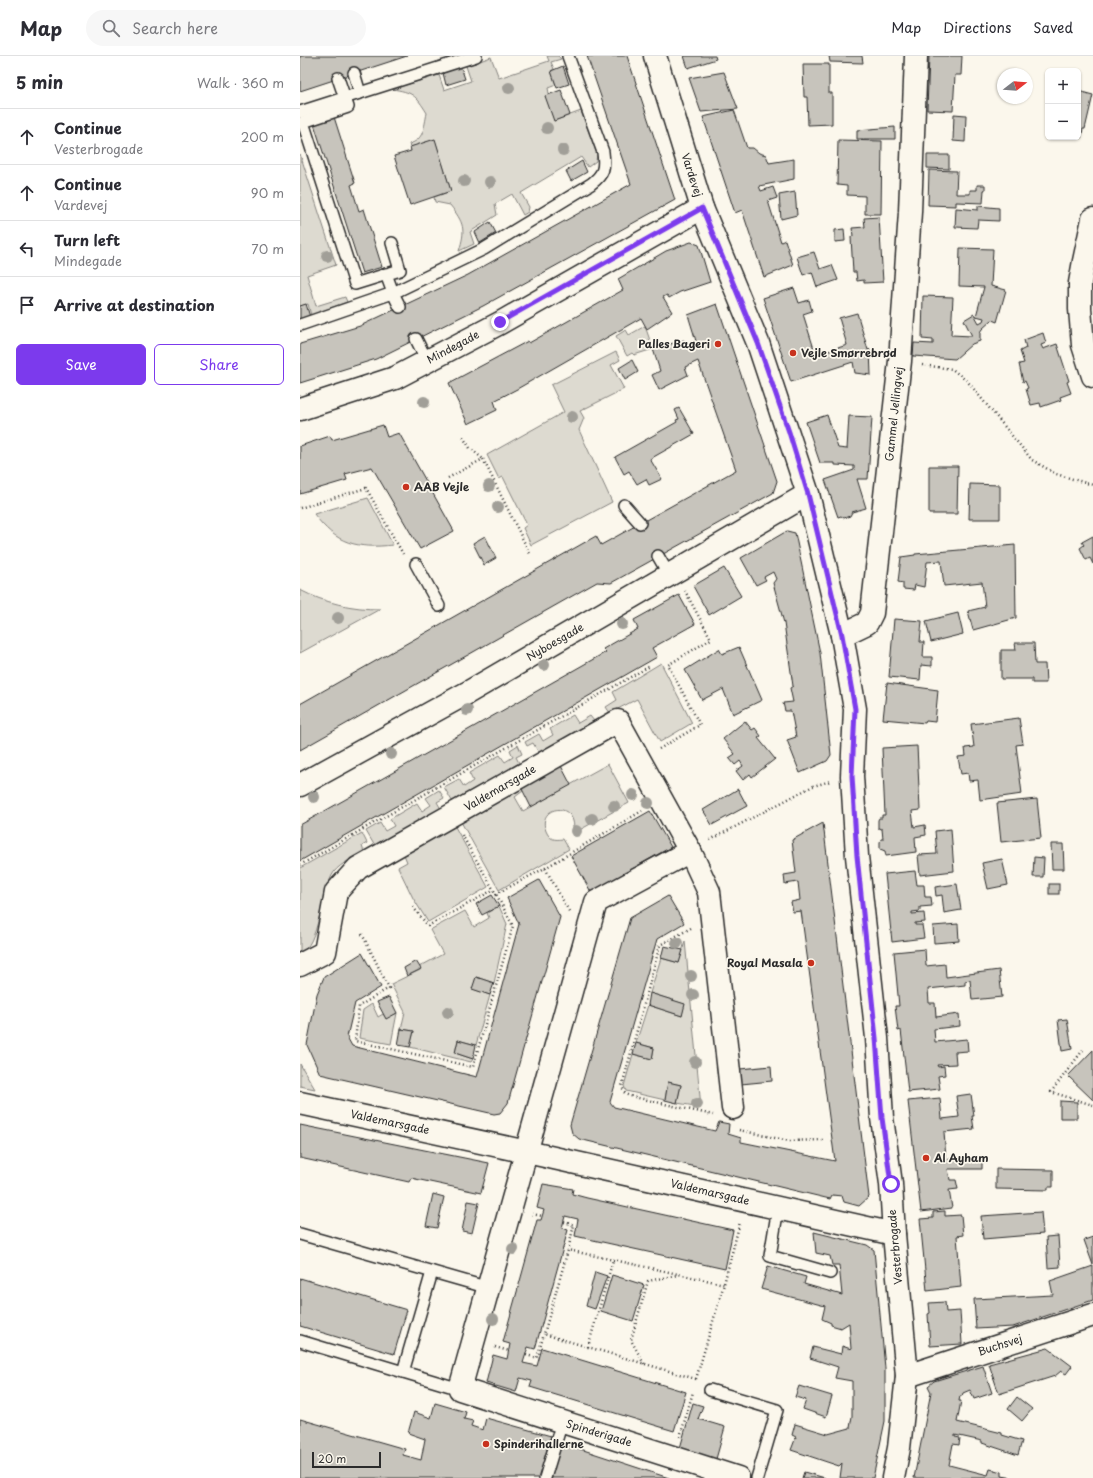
<!DOCTYPE html>
<meta charset="utf-8">
<style>
:root{--surface:#fff;--page:#f7f7f7;--text:#2b2b33;--muted:#7c7c81;--line:#e1e1e2;--accent:#7c3aed}
body{margin:0;font-family:"Playpen Sans",sans-serif;background:var(--page);color:var(--text)}
.controls{position:absolute;right:12px;top:12px;display:grid;overflow:hidden;border-radius:6px;box-shadow:0 1px 3px #0004}
.controls button{width:36px;height:36px;display:grid;place-items:center;padding:0;border:0;border-bottom:1px solid var(--line);background:var(--surface);color:var(--text);font:20px sans-serif}
.compass{position:absolute;left:697px;top:12px;width:36px;height:36px;border-radius:50%;background:var(--surface);box-shadow:0 1px 3px #0004;rotate:73deg}
.scale{position:absolute;left:12px;bottom:10px;width:69px;box-sizing:border-box;padding-left:4px;border:2px solid #2b2b2b;border-top:0;font-size:11px;line-height:14px;white-space:nowrap;color:#2b2b2b;-webkit-text-stroke:3px #fbf7ec;paint-order:stroke}
.stop{position:absolute;width:12px;height:12px;margin:-9px;border:3px solid #7c3aed;border-radius:50%;background:#fff}
.stop.end{background:#7c3aed;border-color:#fff;box-shadow:0 1px 4px #0008}
.list{margin:0;padding:0;list-style:none}
h2{display:flex;justify-content:space-between;align-items:center;height:52px;margin:0;padding:0 16px;font-size:17px}
h2 small{font-size:13px;font-weight:400;color:var(--muted)}
.list li{display:grid;grid-template-columns:26px 1fr auto;gap:12px;align-items:center;box-sizing:border-box;height:56px;padding:0 16px;border-top:1px solid var(--line)}
.list b{display:block;font-size:15px;white-space:nowrap}
.list p{margin:0;font-size:13px;white-space:nowrap;color:var(--muted)}
.list em{font-size:13px;font-style:normal;color:var(--muted)}
.actions{display:flex;gap:8px;padding:12px 16px}
.actions a{flex:1;padding:9px 0;border:1px solid var(--accent);border-radius:6px;text-align:center;font-size:14px;color:var(--accent)}
.actions .main{background:var(--accent);color:#fff}
.icon{flex:none;width:22px;height:22px;fill:none;stroke:currentColor;stroke-width:2;stroke-linecap:round;stroke-linejoin:round}
.map{position:relative;flex:none;width:793px;height:1422px;overflow:hidden}
header{display:flex;align-items:center;gap:24px;box-sizing:border-box;height:56px;padding:0 20px;background:var(--surface);border-bottom:1px solid var(--line)}
header strong{font-size:19px}
nav{display:flex;gap:22px;margin-inline-start:auto;font-size:14px}
.search{width:280px;height:36px;background:var(--page);display:flex;align-items:center;gap:10px;box-sizing:border-box;padding:0 14px;border-radius:22px;color:var(--muted);font-size:15px}
main{display:flex}
aside{flex:1;background:var(--surface)}
.map>svg:first-child{display:block}
.green{fill:#dddad0;stroke:#84827e}
.building{fill:#c7c4bc;stroke:#2b2b2b}
.lines{fill:none;stroke-linecap:round;stroke-linejoin:round}
.lane-casing{stroke:#2b2b2b;stroke-width:14}
.street-casing{stroke:#2b2b2b;stroke-width:25}
.secondary-casing{stroke:#2b2b2b;stroke-width:25}
.path{stroke:#2b2b2b;stroke-width:2.5;stroke-dasharray:1 3;stroke-linecap:butt}
.lane{stroke:#fbf7ec;stroke-width:11}
.street{stroke:#fbf7ec;stroke-width:22}
.secondary{stroke:#fbf7ec;stroke-width:22}
.tree{fill:#a19f98}
.route{stroke:#7c3aed;stroke-width:5}
.poi-dot{fill:#c8321e;stroke:#fbf7ec;stroke-width:1.5}
.labels{text-anchor:middle;stroke-width:3.5;stroke-linejoin:round;paint-order:stroke}
.street-label{font-size:11px;fill:#2b2b2b;stroke:#fbf7ec}
.poi-label{font-size:11px;font-weight:bold;fill:#2b2b2b;stroke:#fbf7ec;text-anchor:start}
</style>
<header>
<strong>Map</strong>
<div class="search"><svg class="icon" aria-label="search" viewBox="0 0 24 24"><circle cx="10" cy="10" r="6"/><path d="M15 15l6 6"/></svg>Search here</div>
<nav><a>Map</a><a>Directions</a><a>Saved</a></nav>
</header>
<main>
<aside>
<h2>5 min<small>Walk · 360 m</small></h2>
<ul class="list">
<li><svg class="icon" aria-label="ahead" viewBox="0 0 24 24"><path d="M12 20V5M6 11l6-6 6 6"/></svg><div><b>Continue</b><p>Vesterbrogade</p></div><em>200 m</em></li>
<li><svg class="icon" aria-label="ahead" viewBox="0 0 24 24"><path d="M12 20V5M6 11l6-6 6 6"/></svg><div><b>Continue</b><p>Vardevej</p></div><em>90 m</em></li>
<li><svg class="icon" aria-label="left" viewBox="0 0 24 24"><path d="M17 20v-9H6M10 6l-5 5 5 5"/></svg><div><b>Turn left</b><p>Mindegade</p></div><em>70 m</em></li>
<li><svg class="icon" aria-label="arrive" viewBox="0 0 24 24"><path d="M6 21V4h12l-3 4 3 4H6"/></svg><div><b>Arrive at destination</b></div></li>
</ul>
<div class="actions"><a class="main">Save</a><a>Share</a></div>
</aside>
<div class="map">
<svg width="793" height="1422" viewBox="0 0 793 1422">
<rect width="100%" height="100%" fill="#fbf7ec"/>
<filter id="ink" filterUnits="userSpaceOnUse"><feTurbulence type="fractalNoise" baseFrequency=".025" numOctaves="2"/><feDisplacementMap in="SourceGraphic" scale="8" xChannelSelector="R" yChannelSelector="G"/><feConvolveMatrix kernelMatrix="1 2 1 2 8 2 1 2 1" color-interpolation-filters="sRGB"/></filter>
<g filter="url(#ink)">
<g class="green">
<path d="M247,0H258L261,3L251,6L254,13L251,15L256,29L248,32L254,65L281,55L297,98L296,105L288,111L281,101L221,137L229,151L228,156L223,159L212,138L195,148L197,159L170,176L174,188L159,195C166,173 164,167 150,149L135,146L134,141L151,135L135,84L110,91L109,88C124,84 124,71 127,57C116,39 112,36 92,33L139,19L144,34L171,25L166,10L191,1L199,22L249,5Z"/>
<polygon points="0,98 36,209 7,219 16,250 45,241 47,246 11,259 8,248 0,250"/>
<polygon points="345,270 353,293 334,299 332,297 327,300 316,280 326,274 329,279"/>
<polygon points="316,296 320,304 311,309 324,333 280,355 284,362 279,374 312,446 231,489 223,472 227,469 203,421 199,423 187,399 264,356 251,329"/>
<path d="M68,442L93,489C57,493 36,488 14,458Z"/>
<path d="M0,534C25,547 52,553 80,553L0,597Z"/>
<polygon points="361,607 392,667 360,686 337,643 310,657 306,651 317,644 313,636"/>
<polygon points="273,659 278,667 290,660 294,665 239,697 233,687 227,690 225,686 239,678 243,685 253,679 250,673"/>
<polygon points="218,689 222,698 216,701 219,707 152,745 144,731 159,723 164,731 173,725 169,717 200,699 205,706 213,701 210,694"/>
<path d="M308,708L329,747L274,777C274,774 274,768 273,765C267,745 237,753 246,775C250,784 254,784 263,783L269,793L199,834L160,764L221,731L223,735L215,741L223,755Z"/>
<polygon points="139,734 144,742 137,746 141,753 76,792 66,775 80,767 85,775 94,770 90,763 117,747 122,755 131,749 126,742"/>
<polygon points="153,767 188,831 128,866 113,842 98,811 107,806 103,796"/>
<path d="M62,777L67,787L62,790L64,796C54,802 41,807 34,816C21,835 19,890 0,897V812Z"/>
<polygon points="199,850 207,868 194,927 176,921 173,933 190,939 176,989 158,984 155,997 173,1003 171,1006 110,991 114,975 101,973 105,956 91,928 120,914 119,911 143,898 130,874 165,855 174,871 189,862 187,857"/>
<polygon points="385,885 401,1051 377,1047 381,1029 368,1026 365,1044 326,1035 324,1030 333,998 352,1003 354,992 336,987 348,949 382,960 384,948 350,937 361,902 379,907"/>
<polygon points="72,948 78,961 83,958 86,962 97,957 91,988 59,982 63,954"/>
<polygon points="0,1008 15,1033 0,1030"/>
</g>
<g class="building">
<polygon points="0,0 107,0 0,35"/>
<polygon points="287,0 327,0 375,144 183,250 76,303 0,327 0,288 60,270 168,219 331,128"/>
<polygon points="384,0 415,0 416,3 388,12"/>
<polygon points="529,0 562,0 563,7 530,6"/>
<polygon points="629,0 662,0 661,19 655,19 653,55 627,54"/>
<polygon points="503,8 529,8 529,37 532,37 532,68 508,69 507,41 504,41"/>
<polygon points="263,10 269,28 257,32 251,15"/>
<polygon points="161,11 165,23 146,29 143,17"/>
<polygon points="424,16 438,53 401,56 389,22"/>
<polygon points="261,34 270,59 254,65 245,40"/>
<polygon points="778,35 793,39 785,73 783,73 781,82 778,81"/>
<polygon points="434,54 447,92 453,92 459,97 466,99 469,107 494,103 494,123 459,130 461,135 473,131 477,142 468,145 481,186 485,184 493,209 464,221 442,154 435,157 403,61"/>
<polygon points="654,58 666,59 665,86 653,85"/>
<polygon points="34,61 55,127 51,129 59,155 64,153 82,211 62,217 14,68"/>
<polygon points="595,71 595,83 557,83 557,74"/>
<polygon points="135,83 151,135 110,149 94,100 111,95 110,91"/>
<polygon points="538,84 582,85 581,158 565,158 565,140 547,139 547,130 537,129"/>
<polygon points="627,99 649,99 649,113 627,112"/>
<polygon points="282,105 287,116 271,125 266,115"/>
<polygon points="629,114 657,115 656,138 670,138 670,134 677,134 677,129 685,129 685,134 684,134 683,147 656,146 656,150 628,149"/>
<polygon points="495,136 497,159 481,163 479,139"/>
<polygon points="678,150 699,152 699,165 678,164 677,172 655,171 656,152 678,154"/>
<polygon points="579,161 583,226 564,227 564,224 557,225 556,216 553,216 551,181 553,180 552,172 565,171 564,162"/>
<polygon points="190,166 196,177 180,187 175,176"/>
<polygon points="544,173 545,185 535,186 535,174"/>
<polygon points="391,186 399,189 410,226 380,236 369,242 367,239 363,241 372,256 347,273 341,262 217,333 194,345 197,354 168,368 149,327 228,285 229,287 323,234 318,223 366,195"/>
<polygon points="660,192 693,193 691,230 706,234 697,266 692,264 682,273 680,276 680,285 672,288 655,303 613,300 614,287 633,288 633,284 622,283 623,240 653,241 651,279 672,280 664,264 674,258 679,267 683,265 684,262 676,260 684,231 659,230"/>
<polygon points="514,196 520,213 532,209 538,224 517,231 512,216 503,219 497,201"/>
<polygon points="494,232 499,247 509,244 512,255 503,258 516,299 547,289 539,262 557,257 568,294 570,293 571,319 555,317 553,306 491,326 463,242"/>
<polygon points="6,248 10,261 0,264 0,250"/>
<polygon points="417,248 477,425 473,437 311,527 297,526 0,694 0,648 296,480 301,489 436,414 398,305 385,311 388,319 359,334 352,319 360,315 353,293 384,284 385,289 396,285 388,259"/>
<polygon points="743,277 746,287 741,289 743,293 757,288 769,325 767,326 771,337 760,341 761,344 741,351 740,347 731,349 726,333 728,332 725,325 723,326 719,308 724,307 720,295 726,292 724,284"/>
<polygon points="332,304 338,316 325,324 319,312"/>
<polygon points="379,352 394,378 350,403 362,423 349,429 346,423 337,428 329,415 324,418 315,401 377,366 376,364 379,363 375,354"/>
<polygon points="527,359 538,392 547,393 549,360 572,361 568,423 557,423 566,452 552,456 550,460 544,462 541,460 538,461 525,424 554,414 554,410 535,409 535,407 520,407 506,366"/>
<polygon points="83,369 87,381 99,377 154,475 120,493 72,411 45,418 47,424 0,438 0,390 30,380 32,384"/>
<polygon points="629,410 658,410 657,458 629,458"/>
<polygon points="670,428 700,429 700,463 669,463"/>
<polygon points="487,475 495,477 520,597 531,699 527,705 500,717 487,684 496,681 491,655 485,655 483,647 493,646 490,632 493,630 484,567 473,527 476,523 473,516 464,521 466,524 456,529 441,502"/>
<polygon points="185,480 196,502 184,509 173,487"/>
<polygon points="793,480 793,508 790,502 786,504 780,492 784,489 782,486"/>
<polygon points="715,489 716,562 673,574 668,555 685,551 682,526 644,530 641,505 627,506 624,531 615,529 614,534 603,533 603,527 598,526 601,501 615,499 615,498"/>
<polygon points="424,512 441,540 409,559 393,530"/>
<polygon points="379,539 395,568 352,592 357,601 0,805 0,769 306,596 303,593 338,573 334,564"/>
<polygon points="658,557 663,578 631,586 626,565"/>
<polygon points="594,563 622,565 620,586 624,586 623,601 632,601 632,610 621,609 620,624 589,621"/>
<polygon points="715,587 734,587 735,608 745,608 746,627 732,627 732,623 701,623 701,594 716,594"/>
<polygon points="439,591 462,644 433,658 423,633 402,644 385,614 419,593 422,598"/>
<polygon points="587,627 638,634 635,666 626,665 625,667 583,663"/>
<polygon points="719,662 723,688 716,689 722,738 680,744 678,724 669,725 668,717 661,718 658,701 666,700 665,692 674,691 671,668"/>
<polygon points="445,665 452,674 455,672 461,680 458,682 475,703 452,721 450,718 443,724 436,715 443,710 440,705 435,709 429,702 435,698 423,683"/>
<polygon points="617,690 620,754 612,755 614,771 625,769 626,779 615,781 616,796 586,800 585,795 580,793 580,786 581,783 583,783 582,773 578,772 578,764 579,762 582,762 582,759 585,759 582,692"/>
<polygon points="260,708 271,729 231,751 221,731"/>
<polygon points="438,733 447,750 412,769 403,754"/>
<polygon points="737,743 741,782 701,786 697,747"/>
<polygon points="350,755 371,791 291,836 271,800"/>
<polygon points="523,767 569,1141 559,1150 544,1146 542,1140 532,1139 530,1143 279,1083 272,1077 270,1069 330,862 368,840 384,867 357,883 310,1046 314,1051 415,1075 419,1066 429,1068 428,1078 441,1082 441,1086 535,1105 501,855 493,856 491,846 500,844 498,826 485,828 484,819 496,817 492,784"/>
<polygon points="651,773 654,815 620,819 618,799 637,798 635,775"/>
<polygon points="751,788 763,788 764,813 752,813"/>
<polygon points="734,801 744,802 743,821 733,821"/>
<polygon points="702,803 708,829 688,833 682,807"/>
<polygon points="615,815 617,829 624,829 625,841 631,841 632,850 620,851 620,855 612,856 612,858 624,857 625,866 615,867 615,869 622,869 624,882 592,886 585,818"/>
<polygon points="239,824 260,861 208,1047 200,1057 194,1058 20,1018 7,989 17,938 24,921 62,897 81,931 55,947 47,981 52,990 177,1021 219,868 207,842"/>
<polygon points="657,828 661,854 644,857 642,839 636,840 635,831"/>
<rect x="749" y="828" width="10" height="10"/>
<polygon points="192,839 199,850 182,859 176,848"/>
<polygon points="658,868 659,885 634,887 633,870"/>
<polygon points="364,890 383,894 379,907 361,902"/>
<polygon points="625,893 626,910 645,908 646,921 699,914 702,941 672,944 670,924 665,925 665,929 628,933 629,947 635,947 636,961 659,958 660,970 634,973 635,986 667,983 668,995 655,996 656,1008 637,1009 638,1011 644,1010 645,1019 638,1020 640,1033 608,1036 601,974 598,975 595,950 599,950 594,896"/>
<polygon points="116,905 121,913 107,920 104,912"/>
<polygon points="176,921 194,927 190,939 172,933"/>
<polygon points="350,937 385,948 382,960 348,949"/>
<polygon points="89,941 97,957 86,963 77,946"/>
<polygon points="767,963 772,993 762,995 758,964"/>
<polygon points="101,973 114,975 110,991 98,989"/>
<polygon points="158,984 176,989 173,1003 155,997"/>
<polygon points="336,987 354,992 352,1003 333,998"/>
<polygon points="793,994 793,1044 768,1020"/>
<polygon points="471,1010 472,1025 441,1028 440,1013"/>
<polygon points="368,1026 381,1029 377,1047 365,1044"/>
<polygon points="671,1038 674,1060 672,1060 674,1073 644,1076 646,1103 682,1103 682,1113 648,1113 650,1124 656,1124 658,1133 649,1134 652,1152 621,1156 608,1045 640,1042 642,1063 659,1061 656,1040"/>
<polygon points="760,1045 777,1046 777,1062 760,1062"/>
<polygon points="0,1069 189,1107 181,1137 111,1122 109,1126 0,1102"/>
<polygon points="696,1113 753,1114 753,1131 748,1131 748,1134 696,1133"/>
<polygon points="243,1128 273,1133 272,1138 287,1142 433,1174 425,1213 275,1180 278,1163 265,1160 262,1172 268,1174 235,1293 228,1291 223,1307 237,1310 242,1292 386,1336 374,1375 230,1331 232,1325 220,1322 216,1336 186,1327 193,1299 207,1303 210,1288 203,1286 237,1164 241,1164 244,1154 237,1152"/>
<polygon points="133,1138 144,1141 137,1172 126,1170"/>
<polygon points="168,1145 179,1147 172,1177 162,1175"/>
<polygon points="645,1155 645,1160 661,1159 663,1179 657,1180 661,1231 627,1235 620,1163 633,1162 633,1156"/>
<polygon points="741,1156 743,1178 683,1183 681,1160"/>
<polygon points="514,1176 567,1189 574,1194 585,1312 585,1365 573,1422 540,1422 542,1407 539,1410 491,1394 496,1381 492,1379 495,1368 528,1378 550,1372 552,1360 552,1325 535,1322 538,1311 510,1302 513,1291 541,1298 542,1290 551,1293 549,1267 541,1272 531,1269 531,1267 522,1263 525,1250 461,1233 468,1210 506,1221 504,1228 542,1239 539,1209 532,1209 530,1200 516,1197"/>
<polygon points="758,1180 760,1211 748,1212 746,1181"/>
<polygon points="793,1181 793,1209 784,1184"/>
<polygon points="793,1210 793,1244 713,1271 676,1273 674,1243 753,1239 750,1225"/>
<polygon points="295,1216 307,1220 295,1253 286,1250"/>
<polygon points="312,1219 344,1229 333,1265 301,1255"/>
<polygon points="0,1222 107,1254 94,1298 0,1270"/>
<polygon points="645,1246 646,1256 660,1255 662,1288 630,1290 628,1258 630,1257 629,1247"/>
<polygon points="748,1292 772,1310 766,1318 761,1315 755,1320 699,1338 689,1308"/>
<polygon points="683,1310 692,1337 674,1343 670,1334 663,1337 662,1340 660,1340 659,1345 661,1345 657,1366 702,1377 702,1379 722,1385 718,1399 682,1387 682,1385 655,1379 655,1381 660,1382 659,1389 653,1388 649,1409 688,1419 690,1413 702,1416 702,1420 713,1422 614,1422 631,1336 628,1330 634,1325"/>
<polygon points="499,1330 532,1340 526,1361 503,1353 506,1344 495,1341"/>
<polygon points="717,1341 732,1353 722,1365 708,1353"/>
<polygon points="135,1347 166,1356 164,1363 173,1365 171,1370 183,1374 186,1362 251,1380 239,1422 0,1422 0,1363 105,1393 103,1399 121,1404 125,1383 108,1377 114,1356 131,1362"/>
<polygon points="393,1347 403,1350 398,1363 425,1371 416,1403 380,1392"/>
<polygon points="262,1387 369,1422 250,1422"/>
<polygon points="504,1416 525,1422 502,1422"/>
</g>
<g class="lines">
<defs>
<g id="lane">
<polyline points="54,17 60,37"/>
<polyline points="38,22 48,51 3,66 55,228 100,214 92,187"/>
<polyline points="0,56 176,0"/>
<path d="M100,251L93,237L184,193L291,128C304,118 305,112 303,96L268,0"/>
<polyline points="0,269 93,237 86,218"/>
<polyline points="116,283 127,305"/>
<polyline points="324,449 340,467"/>
<polyline points="358,500 369,519"/>
<polyline points="116,508 139,550"/>
<polyline points="478,1152 470,1200 530,1217"/>
<polyline points="0,1178 189,1232"/>
<polyline points="0,1285 160,1333"/>
<polyline points="103,1316 132,1216"/>
<polyline points="410,1334 477,1354 457,1422"/>
<polyline points="245,1422 262,1366"/>
</g>
<g id="street">
<polyline points="0,353 95,322 200,267 402,152"/>
<polyline points="542,579 567,567 572,557 600,305 610,156 616,0"/>
<polyline points="0,729 167,637 508,438"/>
<polyline points="390,795 296,846 160,1333 438,1422"/>
<polyline points="0,909 25,896 36,836 58,812 318,665 390,795 409,836 433,1052"/>
<polyline points="0,1047 227,1096 594,1178"/>
<polyline points="607,1320 793,1259"/>
</g>
<g id="secondary">
<polyline points="355,0 402,152 458,287 508,438 542,579 555,653 552,720 557,800 577,982 582,1062 591,1128 594,1178 607,1320 599,1392 593,1422"/>
<polyline points="793,163 784,205 780,227 780,253 783,289 793,320"/>
</g>
</defs>
<use href="#lane" class="lane-casing"/>
<use href="#street" class="street-casing"/>
<use href="#secondary" class="secondary-casing"/>
<g class="path">
<polyline points="622,309 652,313 668,326 732,404 756,418 793,429"/>
<polyline points="163,381 170,392 183,403"/>
<polyline points="148,422 183,403 231,500"/>
<polyline points="0,452 66,432 103,498"/>
<polyline points="359,693 400,669 368,609 411,583 385,535"/>
<polyline points="162,779 196,838 245,812 270,857"/>
<polyline points="410,784 513,730 531,725"/>
<polyline points="0,809 350,610"/>
<polyline points="245,812 342,755"/>
<polyline points="113,851 128,870 193,834"/>
<polyline points="391,872 360,889 322,1030 325,1038 330,1040 413,1059"/>
<polyline points="62,878 89,932 59,950 55,985 173,1011 213,870 196,838"/>
<polyline points="783,994 751,1036 793,1049"/>
<polyline points="439,1074 489,1085 523,1084"/>
<polyline points="232,1158 242,1160"/>
<polyline points="264,1166 274,1169 268,1194"/>
<polyline points="195,1291 209,1295"/>
<polyline points="288,1291 313,1204"/>
<polyline points="226,1299 237,1302 244,1278"/>
<polyline points="344,1308 331,1284 348,1225 378,1219"/>
<polyline points="396,1323 244,1278 268,1194 424,1228"/>
<polyline points="396,1323 424,1228 440,1166"/>
<polyline points="380,1381 393,1336"/>
</g>
<use href="#lane" class="lane"/>
<use href="#street" class="street"/>
<use href="#secondary" class="secondary"/>
</g>
<g class="tree">
<circle cx="209" cy="32" r="6"/>
<circle cx="247" cy="72" r="6"/>
<circle cx="263" cy="94" r="6"/>
<circle cx="164" cy="125" r="6"/>
<circle cx="190" cy="126" r="6"/>
<circle cx="27" cy="200" r="6"/>
<circle cx="124" cy="346" r="6"/>
<circle cx="272" cy="361" r="6"/>
<circle cx="189" cy="430" r="6"/>
<circle cx="198" cy="451" r="6"/>
<circle cx="38" cy="562" r="6"/>
<circle cx="322" cy="568" r="6"/>
<circle cx="244" cy="609" r="6"/>
<circle cx="167" cy="654" r="6"/>
<circle cx="91" cy="698" r="6"/>
<circle cx="333" cy="739" r="6"/>
<circle cx="14" cy="741" r="6"/>
<circle cx="348" cy="747" r="6"/>
<circle cx="314" cy="750" r="6"/>
<circle cx="292" cy="763" r="6"/>
<circle cx="276" cy="775" r="6"/>
<circle cx="377" cy="887" r="6"/>
<circle cx="391" cy="920" r="6"/>
<circle cx="393" cy="939" r="6"/>
<circle cx="148" cy="956" r="6"/>
<circle cx="395" cy="1006" r="6"/>
<circle cx="397" cy="1048" r="6"/>
<circle cx="213" cy="1193" r="6"/>
<circle cx="193" cy="1263" r="6"/>
</g>
</g>
<g class="lines" filter="url(#ink)">
<polyline class="route" points="200,266 402,152 458,287 489,376 508,438 542,579 555,653 552,720 557,800 576,982 582,1062 591,1128"/>
</g>
<g class="poi-dot">
<circle cx="418" cy="288" r="4"/>
<circle cx="493" cy="297" r="4"/>
<circle cx="106" cy="431" r="4"/>
<circle cx="511" cy="907" r="4"/>
<circle cx="626" cy="1102" r="4"/>
<circle cx="186" cy="1388" r="4"/>
</g>
<g class="labels">
<g class="street-label">
<text transform="translate(392 119) rotate(72)" y="4">Vardevej</text>
<text transform="translate(153 291) rotate(-28)" y="4">Mindegade</text>
<text transform="translate(594 358) rotate(-84)" y="4">Gammel Jellingvej</text>
<text transform="translate(255 586) rotate(-30)" y="4">Nyboesgade</text>
<text transform="translate(200 732) rotate(-30)" y="4">Valdemarsgade</text>
<text transform="translate(90 1066) rotate(12)" y="4">Valdemarsgade</text>
<text transform="translate(410 1136) rotate(13)" y="4">Valdemarsgade</text>
<text transform="translate(595 1191) rotate(-95)" y="4">Vesterbrogade</text>
<text transform="translate(700 1289) rotate(-18)" y="4">Buchsvej</text>
<text transform="translate(299 1377) rotate(17)" y="4">Spinderigade</text>
</g>
<g class="poi-label">
<text x="410" y="292" text-anchor="end">Palles Bageri</text>
<text x="501" y="301">Vejle Smørrebrød</text>
<text x="114" y="435">AAB Vejle</text>
<text x="503" y="911" text-anchor="end">Royal Masala</text>
<text x="634" y="1106">Al Ayham</text>
<text x="194" y="1392">Spinderihallerne</text>
</g>
</g>
</svg>
<div class="controls">
<button>+</button>
<button>−</button>
</div>
<svg class="compass" viewBox="-18 -18 36 36"><path d="M0-13l5 13h-10z" fill="#e53935"/><path d="M0 13l5-13h-10z" fill="#7c7c81"/></svg>
<div class="scale">20 m</div>
<div class="stop" style="left:591px;top:1128px"></div>
<div class="stop end" style="left:200px;top:266px"></div>
</div>
</main>
